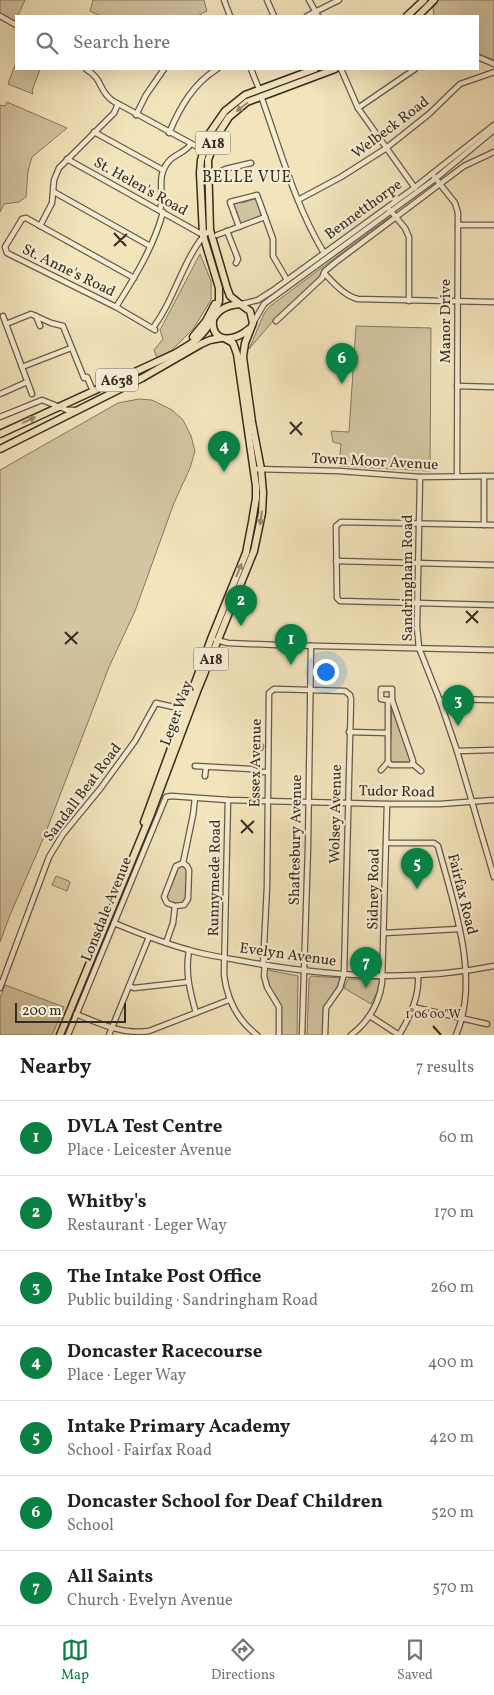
<!DOCTYPE html>
<meta charset="utf-8">
<style>
:root{--surface:#fff;--page:#f2f2f2;--text:#202124;--muted:#757577;--line:#e0e0e0;--accent:#0b8043}
body{margin:0;font-family:Vollkorn,serif;background:var(--page);color:var(--text)}
.scale{position:absolute;left:15px;bottom:12px;width:111px;box-sizing:border-box;padding-left:5px;border:2px solid #382b21;border-top:0;font-size:14px;line-height:18px;white-space:nowrap;color:#382b21;-webkit-text-stroke:4px #f7edd3;paint-order:stroke}
.you{position:absolute;left:325px;top:671px;width:18px;height:18px;margin:-12px;border:4px solid #fff;border-radius:50%;background:#1a73e8;box-shadow:0 0 0 8px #1a73e833}
.badge{display:grid;place-items:center;width:32px;height:32px;border-radius:50%;background:var(--accent);color:#fff;font-size:16px;font-weight:700}
.pin{position:absolute;translate:-50% -41px;filter:drop-shadow(0 1px 2px #0008)}
.pin::after{content:'';position:absolute;top:26px;width:18px;height:15px;background:inherit;clip-path:polygon(0 0,100% 0,50% 100%)}
.list{margin:0;padding:0;list-style:none}
h2{display:flex;justify-content:space-between;align-items:center;height:65px;margin:0;padding:0 20px;font-size:21px}
h2 small{font-size:16px;font-weight:400;color:var(--muted)}
.list li{display:grid;grid-template-columns:32px 1fr auto;gap:15px;align-items:center;box-sizing:border-box;height:75px;padding:0 20px;border-top:1px solid var(--line)}
.list b{display:block;font-size:19px;white-space:nowrap}
.list p{margin:0;font-size:16px;white-space:nowrap;color:var(--muted)}
.list em{font-size:16px;font-style:normal;color:var(--muted)}
.icon{flex:none;width:28px;height:28px;fill:none;stroke:currentColor;stroke-width:2;stroke-linecap:round;stroke-linejoin:round}
.map{position:relative;flex:none;width:494px;height:1035px;overflow:hidden}
.search{position:absolute;background:var(--surface);box-shadow:0 5px 20px #0002;left:15px;right:15px;top:15px;height:55px;display:flex;align-items:center;gap:12px;box-sizing:border-box;padding:0 18px;border-radius:0px;color:var(--muted);font-size:19px}
.sheet{height:590px;background:var(--surface)}
nav{display:flex;justify-content:space-around;align-items:center;box-sizing:border-box;height:70px;border-top:1px solid var(--line);background:var(--surface);font-size:14px;color:var(--muted)}
nav a{display:grid;justify-items:center;gap:2px}
nav .on{color:var(--accent)}
.map>svg:first-child{display:block}
.green{fill:#d3c5a2;stroke:#867862}
.lines{fill:none;stroke-linecap:round;stroke-linejoin:round}
.minor-casing{stroke:#675948;stroke-width:7}
.highway-casing{stroke:#382b21;stroke-width:9}
.minor{stroke:#f7edd3;stroke-width:4.5}
.highway{stroke:#f3e4bc;stroke-width:6}
.oneway{fill:#96886e}
.ticks{fill:none;stroke:#382b21;stroke-width:2}
.labels{text-anchor:middle;stroke-width:4.5;stroke-linejoin:round;paint-order:stroke}
.shield{fill:#f7edd3;stroke:#716556;stroke-width:1}
.shield-label{font-size:14px;font-weight:bold;fill:#382b21}
.street-label{font-size:15px;fill:#382b21;stroke:#f7edd3}
.neighbourhood-label{font-size:16px;letter-spacing:1px;fill:#382b21;stroke:#f7edd3}
.ticks-label{font-size:12px;text-anchor:middle;fill:#382b21;stroke:#f7edd3;stroke-width:4.5;stroke-linejoin:round;paint-order:stroke}
</style>
<div class="map">
<svg width="494" height="1035" viewBox="0 0 494 1035">
<rect width="100%" height="100%" fill="#f3e4bc"/>
<filter id="stains"><feTurbulence type="fractalNoise" baseFrequency=".004" numOctaves="4"/><feColorMatrix values="0 0 0 0 .2 0 0 0 0 .09 0 0 0 0 .02 0 0 0 .5 -.17"/></filter>
<radialGradient id="worn" r=".72"><stop offset=".6" stop-color="#630" stop-opacity="0"/><stop offset="1" stop-color="#630" stop-opacity=".3"/></radialGradient>
<g class="green">
<polygon points="0,0 25,0 14,24 0,15"/>
<polygon points="93,0 204,0 207,11 197,16 100,16 90,11"/>
<polygon points="438,0 494,0 494,60 478,54 478,16 434,16 433,8"/>
<polygon points="16,62 16,69 40,69 32,91 33,94 8,84"/>
<polygon points="7,102 67,128 32,157 28,171 26,197 19,202 4,204 0,212 0,105 5,106"/>
<polygon points="255,199 259,202 263,214 261,217 256,219 255,218 248,221 248,223 240,225 237,212 233,206 235,204 240,202 242,203"/>
<polygon points="391,216 393,218 322,275 277,319 273,321 249,349 264,314 269,307"/>
<polygon points="200,254 211,281 211,300 193,329 172,350 157,358 154,350 163,339 160,330"/>
<polygon points="356,326 431,328 430,471 339,466 341,444 333,442 331,431 349,432"/>
<polygon points="139,399 152,400 172,410 183,420 191,436 195,451 190,468 174,503 135,611 109,667 44,837 10,915 0,942 0,470 118,403"/>
<polygon points="392,704 411,761 411,762 390,762"/>
<polygon points="256,739 260,739 264,746 263,750 259,752 261,757 256,759"/>
<polygon points="182,864 187,869 186,900 181,904 168,901 166,898 177,872 178,866"/>
<polygon points="56,876 69,881 70,883 67,891 52,885"/>
<path d="M268,970L298,976L297,1035H280C280,1026 282,1015 280,1006C278,993 267,991 266,972Z"/>
<polygon points="311,976 340,978 341,979 334,995 326,1005 324,1035 307,1035 309,979"/>
<polygon points="348,979 378,979 380,981 378,990 371,1004 344,988"/>
<polygon points="5,985 64,1007 52,1035 0,1035 0,998"/>
</g>
<g class="lines">
<defs>
<g id="minor">
<polyline points="224,0 230,16"/>
<polyline points="267,0 274,16"/>
<polyline points="309,0 318,16"/>
<polyline points="0,16 16,25"/>
<polyline points="307,16 339,0"/>
<polyline points="478,57 494,64"/>
<path d="M86,69C104,80 98,91 113,101L205,151"/>
<polyline points="251,69 259,89"/>
<polyline points="341,69 358,108 415,188"/>
<path d="M261,96C280,149 295,205 324,253"/>
<polyline points="358,108 415,69"/>
<polyline points="136,115 146,95 164,69"/>
<polyline points="94,132 163,170"/>
<path d="M169,133C180,107 193,84 217,69"/>
<polyline points="67,159 203,235"/>
<polyline points="432,174 455,203 458,213 457,476"/>
<path d="M209,179C219,168 236,167 251,163"/>
<polyline points="54,192 150,246"/>
<polyline points="298,200 341,177 385,149 429,114 460,84 494,72"/>
<polyline points="389,209 405,228 409,237 409,301"/>
<path d="M160,210C165,193 155,177 169,161C175,154 186,152 190,145"/>
<polyline points="458,225 494,225"/>
<polyline points="40,226 52,203 54,180 59,168 114,113 118,104"/>
<polyline points="239,227 230,202 257,195 273,239 273,256 287,280"/>
<polyline points="227,231 238,259 236,263"/>
<polyline points="217,235 265,217"/>
<path d="M324,273C334,283 344,296 358,299L494,302"/>
<polyline points="134,278 26,218 22,219 5,247 7,253 116,307 155,330"/>
<polyline points="242,304 258,300 272,291 414,188 494,125"/>
<path d="M116,307C135,277 154,246 163,212"/>
<polyline points="3,316 32,394"/>
<polyline points="36,316 40,326"/>
<polyline points="276,321 322,278 325,271 336,262 464,166 494,152"/>
<polyline points="253,323 264,304 435,179 494,130"/>
<polyline points="6,324 31,314 51,323 63,326 84,378 87,377 93,391"/>
<path d="M153,328C158,321 163,313 167,305C178,284 192,244 210,230"/>
<polyline points="22,367 71,348"/>
<polyline points="457,386 494,387"/>
<polyline points="0,394 27,382"/>
<polyline points="0,417 42,400 67,410 75,410"/>
<polyline points="255,469 339,471 420,477 494,476"/>
<polyline points="420,477 417,627 419,648 440,701 457,751 494,877"/>
<polyline points="484,525 484,476"/>
<polyline points="494,525 341,522 336,526 337,598 340,601 494,605"/>
<polyline points="336,561 494,565"/>
<polyline points="216,640 228,643 277,645 494,650"/>
<polygon points="388,700 392,700 413,761 411,765 391,765 388,762"/>
<polyline points="388,700 381,699 381,689 392,689 392,700"/>
<polyline points="440,701 446,699 494,700"/>
<polyline points="349,732 388,733"/>
<polyline points="457,751 494,750"/>
<polyline points="413,764 421,771"/>
<polyline points="195,766 251,769 258,772 267,772"/>
<polyline points="381,770 388,762"/>
<polyline points="205,776 206,767"/>
<path d="M228,800L224,975C227,999 237,1020 257,1035"/>
<path d="M386,843H434L438,846C453,903 481,978 456,1035"/>
<polyline points="183,863 193,815 195,798"/>
<path d="M114,923C138,933 163,943 189,950C205,955 221,957 237,960C321,976 410,983 494,966"/>
<polyline points="384,933 459,929"/>
<polyline points="166,943 173,923 175,906 167,903 164,897 176,866 183,863 187,866 189,870 188,899 184,905 175,906"/>
<path d="M189,951C185,972 190,992 196,1013"/>
<polyline points="263,965 267,887 269,693 274,689 345,691 350,695 351,699 344,974"/>
<polyline points="265,965 264,976 267,987 279,1007 279,1035"/>
<polyline points="129,986 134,988 188,982"/>
<polyline points="0,988 49,857 63,834 100,789 135,741 156,703 187,710"/>
<polyline points="413,1007 487,1024"/>
<path d="M76,1014C100,1024 124,1035 149,1031L229,1000"/>
<polyline points="370,1016 399,1035"/>
<polyline points="68,1035 166,797 171,796 228,800 387,804 440,804 494,800"/>
<polyline points="109,1035 149,937"/>
<polyline points="302,1035 308,847 311,646"/>
<polyline points="325,1035 326,1008 340,988 344,974"/>
<path d="M351,1035C368,1022 379,1004 382,983L387,804"/>
<path d="M399,1035C410,1017 420,996 418,975"/>
</g>
<g id="highway">
<polyline points="407,16 424,0"/>
<polyline points="418,16 434,0"/>
<polyline points="240,304 230,296 227,288 210,230 208,160 218,134 229,117 247,102 335,69"/>
<polyline points="214,315 219,301 219,288 203,235 200,173 201,160 209,134 225,111 245,95 315,69"/>
<path d="M213,320C211,345 236,341 249,329"/>
<polyline points="193,337 206,321 215,304"/>
<path d="M0,434L176,353C183,348 193,344 199,337C215,322 213,306 240,304L250,311L253,323L245,343L243,357L252,422L261,469L263,493L262,513L254,551L198,689L151,814L60,1035"/>
<polyline points="0,449 142,378 201,344 210,340 221,338"/>
<polyline points="144,822 211,639 246,553 252,522 256,498 256,486 237,354 233,343 226,339"/>
</g>
</defs>
<use href="#minor" class="minor-casing"/>
<use href="#highway" class="highway-casing"/>
<use href="#minor" class="minor"/>
<use href="#highway" class="highway"/>
</g>
<defs><path id="oneway-solid" d="M-6-.8H1V-3.2L6.5 0L1 3.2V.8H-6Z" transform="scale(1.25)"/></defs>
<g class="oneway">
<use href="#oneway-solid" transform="translate(242 107) rotate(143)"/>
<use href="#oneway-solid" transform="translate(29 420) rotate(-25)"/>
<use href="#oneway-solid" transform="translate(261 518) rotate(98)"/>
<use href="#oneway-solid" transform="translate(239 570) rotate(-68)"/>
</g>
<path class="ticks" d="M114,233L126,246M114,246L127,234M290,422L302,435M290,434L302,422M466,611L478,623M466,623L478,611M65,632L77,644M65,644L78,632M241,820L253,833M241,833L254,821M433,1026L441,1035"/>
<g class="labels">
<g class="shield">
<rect x="195.5" y="131.5" width="35" height="23" rx="4"/>
<rect x="96" y="368.5" width="42" height="23" rx="4"/>
<rect x="193.5" y="647.5" width="35" height="23" rx="4"/>
</g>
<g class="shield-label">
<text x="213" y="148">A18</text>
<text x="117" y="385">A638</text>
<text x="211" y="664">A18</text>
</g>
<g class="street-label">
<text transform="translate(390 127) rotate(-37)" y="5">Welbeck Road</text>
<text transform="translate(141 186) rotate(29)" y="5">St. Helen's Road</text>
<text transform="translate(363 209) rotate(-36)" y="5">Bennetthorpe</text>
<text transform="translate(69 270) rotate(26)" y="5">St. Anne's Road</text>
<text transform="translate(445 321) rotate(-90)" y="5">Manor Drive</text>
<text transform="translate(375 461) rotate(3)" y="5">Town Moor Avenue</text>
<text transform="translate(407 578) rotate(-90)" y="5">Sandringham Road</text>
<text transform="translate(176 713) rotate(-70)" y="5">Leger Way</text>
<text transform="translate(255 763) rotate(-89)" y="5">Essex Avenue</text>
<text transform="translate(397 791) rotate(1)" y="5">Tudor Road</text>
<text transform="translate(82 792) rotate(-53)" y="5">Sandall Beat Road</text>
<text transform="translate(335 814) rotate(-89)" y="5">Wolsey Avenue</text>
<text transform="translate(295 840) rotate(-89)" y="5">Shaftesbury Avenue</text>
<text transform="translate(214 878) rotate(-89)" y="5">Runnymede Road</text>
<text transform="translate(373 889) rotate(-89)" y="5">Sidney Road</text>
<text transform="translate(463 894) rotate(76)" y="5">Fairfax Road</text>
<text transform="translate(106 909) rotate(-68)" y="5">Lonsdale Avenue</text>
<text transform="translate(288 954) rotate(8)" y="5">Evelyn Avenue</text>
</g>
<g class="neighbourhood-label">
<text x="247" y="182">BELLE VUE</text>
</g>
</g>
<g class="ticks-label">
<text x="433" y="1018">1°06'00"W</text>
</g>
<rect width="100%" height="100%" filter="url(#stains)"/>
<rect width="100%" height="100%" fill="url(#worn)"/>
</svg>
<div class="scale">200 m</div>
<div class="you"></div>
<div class="pin badge" style="left:291px;top:665px">1</div>
<div class="pin badge" style="left:241px;top:626px">2</div>
<div class="pin badge" style="left:458px;top:726px">3</div>
<div class="pin badge" style="left:224px;top:472px">4</div>
<div class="pin badge" style="left:417px;top:889px">5</div>
<div class="pin badge" style="left:342px;top:384px">6</div>
<div class="pin badge" style="left:366px;top:988px">7</div>
<div class="search"><svg class="icon" aria-label="search" viewBox="0 0 24 24"><circle cx="10" cy="10" r="6"/><path d="M15 15l6 6"/></svg>Search here</div>
</div>
<section class="sheet">
<h2>Nearby<small>7 results</small></h2>
<ul class="list">
<li><span class="badge">1</span><div><b>DVLA Test Centre</b><p>Place · Leicester Avenue</p></div><em>60 m</em></li>
<li><span class="badge">2</span><div><b>Whitby's</b><p>Restaurant · Leger Way</p></div><em>170 m</em></li>
<li><span class="badge">3</span><div><b>The Intake Post Office</b><p>Public building · Sandringham Road</p></div><em>260 m</em></li>
<li><span class="badge">4</span><div><b>Doncaster Racecourse</b><p>Place · Leger Way</p></div><em>400 m</em></li>
<li><span class="badge">5</span><div><b>Intake Primary Academy</b><p>School · Fairfax Road</p></div><em>420 m</em></li>
<li><span class="badge">6</span><div><b>Doncaster School for Deaf Children</b><p>School</p></div><em>520 m</em></li>
<li><span class="badge">7</span><div><b>All Saints</b><p>Church · Evelyn Avenue</p></div><em>570 m</em></li>
</ul>
</section>
<nav>
<a class="on"><svg class="icon" aria-label="map" viewBox="0 0 24 24"><path d="M3 6l6-2 6 2 6-2v14l-6 2-6-2-6 2zM9 4v14M15 6v14"/></svg>Map</a>
<a><svg class="icon" aria-label="directions" viewBox="0 0 24 24"><path d="M12 3l9 9-9 9-9-9zM9 14v-3h6M13 9l2 2-2 2"/></svg>Directions</a>
<a><svg class="icon" aria-label="saved" viewBox="0 0 24 24"><path d="M7 4h10v16l-5-4-5 4z"/></svg>Saved</a>
</nav>
